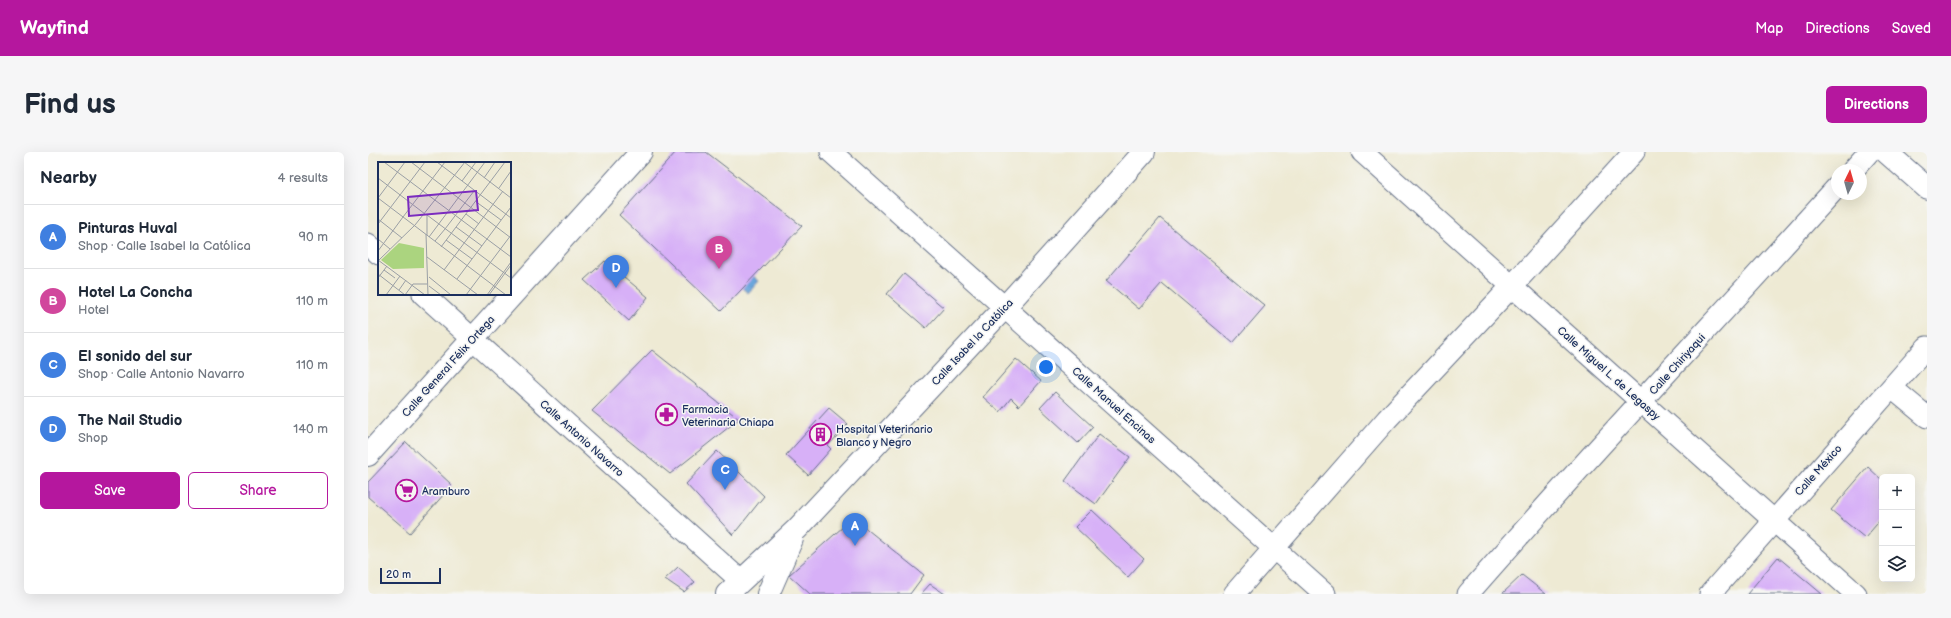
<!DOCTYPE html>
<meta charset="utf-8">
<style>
:root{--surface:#fff;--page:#f6f6f7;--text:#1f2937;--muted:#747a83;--line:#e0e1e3;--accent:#b5179e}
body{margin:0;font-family:"Balsamiq Sans",sans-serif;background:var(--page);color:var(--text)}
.controls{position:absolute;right:12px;bottom:12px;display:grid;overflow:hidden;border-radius:6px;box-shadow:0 4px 16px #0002}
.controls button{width:36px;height:36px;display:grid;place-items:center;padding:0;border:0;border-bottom:1px solid var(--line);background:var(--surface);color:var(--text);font:20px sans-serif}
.compass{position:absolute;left:1463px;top:12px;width:36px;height:36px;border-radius:50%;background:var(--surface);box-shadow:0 4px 16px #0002;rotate:5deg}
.scale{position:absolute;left:12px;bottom:10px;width:61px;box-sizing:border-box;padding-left:4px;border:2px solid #1b2f5e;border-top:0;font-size:11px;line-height:14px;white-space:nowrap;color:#1b2f5e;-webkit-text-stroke:3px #f6f6f2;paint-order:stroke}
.you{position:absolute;left:678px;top:215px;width:14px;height:14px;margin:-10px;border:3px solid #fff;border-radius:50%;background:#1a73e8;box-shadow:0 0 0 6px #1a73e833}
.badge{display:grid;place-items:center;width:26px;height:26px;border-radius:50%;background:var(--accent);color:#fff;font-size:13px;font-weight:700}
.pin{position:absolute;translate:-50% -33px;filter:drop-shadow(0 1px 2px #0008)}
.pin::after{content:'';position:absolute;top:21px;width:14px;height:12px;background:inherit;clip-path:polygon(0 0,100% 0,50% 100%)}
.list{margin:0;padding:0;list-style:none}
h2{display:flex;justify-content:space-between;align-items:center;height:52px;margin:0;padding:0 16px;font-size:17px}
h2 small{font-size:13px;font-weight:400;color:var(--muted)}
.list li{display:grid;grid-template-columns:26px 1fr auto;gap:12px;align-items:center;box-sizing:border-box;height:64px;padding:0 16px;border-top:1px solid var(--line)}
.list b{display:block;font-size:15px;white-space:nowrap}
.list p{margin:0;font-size:13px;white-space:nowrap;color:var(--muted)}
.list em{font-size:13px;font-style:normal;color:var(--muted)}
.actions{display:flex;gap:8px;padding:12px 16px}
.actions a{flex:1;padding:9px 0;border:1px solid var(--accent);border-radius:6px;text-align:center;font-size:14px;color:var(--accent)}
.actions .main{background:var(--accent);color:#fff}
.icon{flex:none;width:22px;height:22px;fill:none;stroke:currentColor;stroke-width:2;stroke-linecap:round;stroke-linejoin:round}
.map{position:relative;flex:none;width:1559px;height:442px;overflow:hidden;border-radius:6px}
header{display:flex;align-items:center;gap:24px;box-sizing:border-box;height:56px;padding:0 20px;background:var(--accent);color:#fff}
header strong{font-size:19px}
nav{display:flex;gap:22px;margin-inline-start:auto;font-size:14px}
.intro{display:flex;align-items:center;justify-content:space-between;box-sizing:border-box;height:96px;padding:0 24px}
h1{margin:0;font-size:28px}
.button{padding:10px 18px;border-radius:6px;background:var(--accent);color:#fff;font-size:14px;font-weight:700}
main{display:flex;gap:24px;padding:0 24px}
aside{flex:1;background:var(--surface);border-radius:6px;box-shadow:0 4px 16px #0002}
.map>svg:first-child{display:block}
.water{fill:#6ba6db;stroke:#436a9c}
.building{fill:#d7b0f7}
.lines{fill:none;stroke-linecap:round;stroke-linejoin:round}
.minor-casing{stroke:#657087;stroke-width:23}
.tertiary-casing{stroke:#657087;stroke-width:24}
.minor{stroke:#fff;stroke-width:21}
.tertiary{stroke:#fff;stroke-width:22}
.labels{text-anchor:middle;stroke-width:3;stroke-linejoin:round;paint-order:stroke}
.street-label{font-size:11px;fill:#1b2f5e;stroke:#f6f6f2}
.poi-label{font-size:11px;fill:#1b2f5e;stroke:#f6f6f2;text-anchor:start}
.inset-road{fill:none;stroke:#9a9fa5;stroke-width:1}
.view{fill:#7b2cbf;fill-opacity:0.15;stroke:#7b2cbf;stroke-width:2}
.inset-edge{fill:none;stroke:#1b2f5e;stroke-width:2}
</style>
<header>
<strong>Wayfind</strong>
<nav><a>Map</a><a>Directions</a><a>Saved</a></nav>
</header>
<div class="intro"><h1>Find us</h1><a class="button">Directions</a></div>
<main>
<aside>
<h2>Nearby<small>4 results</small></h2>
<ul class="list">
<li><span class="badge" style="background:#3f7fe0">A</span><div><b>Pinturas Huval</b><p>Shop · Calle Isabel la Católica</p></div><em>90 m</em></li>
<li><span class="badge" style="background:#d1479c">B</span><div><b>Hotel La Concha</b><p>Hotel</p></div><em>110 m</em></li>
<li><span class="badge" style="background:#3f7fe0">C</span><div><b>El sonido del sur</b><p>Shop · Calle Antonio Navarro</p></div><em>110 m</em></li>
<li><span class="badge" style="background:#3f7fe0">D</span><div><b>The Nail Studio</b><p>Shop</p></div><em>140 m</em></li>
</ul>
<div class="actions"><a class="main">Save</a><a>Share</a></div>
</aside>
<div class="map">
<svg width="1559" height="442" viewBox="0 0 1559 442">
<rect width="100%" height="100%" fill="#f6f6f2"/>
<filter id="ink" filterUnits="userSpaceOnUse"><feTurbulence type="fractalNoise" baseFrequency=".025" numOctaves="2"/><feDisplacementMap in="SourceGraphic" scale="8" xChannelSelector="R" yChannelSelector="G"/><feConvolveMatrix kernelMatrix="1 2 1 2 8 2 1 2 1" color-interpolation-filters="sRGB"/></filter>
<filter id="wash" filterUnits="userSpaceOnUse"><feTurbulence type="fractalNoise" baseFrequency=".012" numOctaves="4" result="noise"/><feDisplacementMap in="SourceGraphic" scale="16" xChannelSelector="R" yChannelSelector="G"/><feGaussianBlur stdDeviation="0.9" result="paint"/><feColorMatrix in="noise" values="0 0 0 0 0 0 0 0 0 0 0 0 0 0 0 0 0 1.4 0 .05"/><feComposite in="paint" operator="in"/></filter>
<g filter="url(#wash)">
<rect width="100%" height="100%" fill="#eeead4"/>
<polygon class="water" points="362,105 391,129 380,141 352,117"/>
<g id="blocks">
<g class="building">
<polygon points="308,0 338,0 434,74 353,159 251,63"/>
<polygon points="792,66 897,154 865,191 794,131 771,157 738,129"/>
<polygon points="237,109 280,145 261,169 216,128"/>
<polygon points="536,122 576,156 558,176 519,142"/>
<polygon points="284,198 371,267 302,322 224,259"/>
<polygon points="648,207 673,229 651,254 643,246 632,260 615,245"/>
<polygon points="687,240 725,275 710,291 672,256"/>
<polygon points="461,256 480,272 460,294 463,297 440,323 418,303"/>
<polygon points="731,282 762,305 728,352 697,329"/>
<polygon points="38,290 84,333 42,381 0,345 0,330"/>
<polygon points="349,299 396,344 365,383 318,332"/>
<polygon points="1500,315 1514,328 1514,366 1497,386 1463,358"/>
<polygon points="724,358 776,407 760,425 707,375"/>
<polygon points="485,366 556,423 542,442 442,442 421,423"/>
<polygon points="1410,405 1454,442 1379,442"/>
<polygon points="310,415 327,430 316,440 297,427"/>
<polygon points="1154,423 1178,442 1134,442"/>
<polygon points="562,432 577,442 553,442"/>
</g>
</g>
</g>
<g filter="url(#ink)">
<use href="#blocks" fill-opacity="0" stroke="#657087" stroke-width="1"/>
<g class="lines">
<defs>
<g id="minor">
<polyline points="463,0 957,442"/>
<polyline points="994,0 1488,442"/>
<polyline points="1485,18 1501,0"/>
<polyline points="0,92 11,102"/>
<polyline points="55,142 373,429"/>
<polyline points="1524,236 1559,265"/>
<polyline points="866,442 1019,267 1144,134 1266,0"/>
<path d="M1100,442C1220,304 1346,171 1469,35"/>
<polyline points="1342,442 1559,195"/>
</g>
<g id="tertiary">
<polyline points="1518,0 1559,36"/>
<polyline points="0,303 273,0"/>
<polyline points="359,442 429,377 637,155 776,0"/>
<polyline points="400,442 424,387"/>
</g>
</defs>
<use href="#minor" class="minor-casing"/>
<use href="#tertiary" class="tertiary-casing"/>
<use href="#minor" class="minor"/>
<use href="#tertiary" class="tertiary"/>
</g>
</g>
<defs>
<symbol id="pharmacy-ring" viewBox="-11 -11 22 22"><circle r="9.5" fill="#f6f6f2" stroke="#b5179e" stroke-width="1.5"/><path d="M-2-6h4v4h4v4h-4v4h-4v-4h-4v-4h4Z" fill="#b5179e"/></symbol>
<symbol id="building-ring" viewBox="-11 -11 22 22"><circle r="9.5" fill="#f6f6f2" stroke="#b5179e" stroke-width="1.5"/><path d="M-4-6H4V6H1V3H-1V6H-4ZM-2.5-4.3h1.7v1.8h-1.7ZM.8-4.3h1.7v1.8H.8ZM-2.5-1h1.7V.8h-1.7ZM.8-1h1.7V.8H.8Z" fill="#b5179e"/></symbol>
<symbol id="supermarket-ring" viewBox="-11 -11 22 22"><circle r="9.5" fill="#f6f6f2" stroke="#b5179e" stroke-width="1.5"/><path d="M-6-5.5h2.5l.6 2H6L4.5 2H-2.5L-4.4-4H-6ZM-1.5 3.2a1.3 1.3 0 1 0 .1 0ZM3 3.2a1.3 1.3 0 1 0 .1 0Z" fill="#b5179e"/></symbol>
</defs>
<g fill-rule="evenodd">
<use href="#pharmacy-ring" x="286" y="250" width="25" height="25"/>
<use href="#building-ring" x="440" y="270" width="25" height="25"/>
<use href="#supermarket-ring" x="26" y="326" width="25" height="25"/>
</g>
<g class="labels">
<g class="street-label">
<text transform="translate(604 190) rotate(-47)" y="4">Calle Isabel la Católica</text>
<text transform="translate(1309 212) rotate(-48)" y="4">Calle Chiriyaqui</text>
<text transform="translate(80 214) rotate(-48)" y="4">Calle General Félix Ortega</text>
<text transform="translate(1241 221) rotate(42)" y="4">Calle Miguel L. de Legaspy</text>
<text transform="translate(746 253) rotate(42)" y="4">Calle Manuel Encinas</text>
<text transform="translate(214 286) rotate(42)" y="4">Calle Antonio Navarro</text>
<text transform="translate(1450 318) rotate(-48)" y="4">Calle México</text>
</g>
<g class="poi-label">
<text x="314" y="261">Farmacia<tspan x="314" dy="13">Veterinaria Chiapa</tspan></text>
<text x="468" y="281">Hospital Veterinario<tspan x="468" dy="13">Blanco y Negro</tspan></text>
<text x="54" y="343">Aramburo</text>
</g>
</g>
<g transform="translate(10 10)">
<rect width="133" height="133" fill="#eeead4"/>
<path d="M21,81L46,86V106L15,107L3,98Z" fill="#abd47f"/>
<path class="inset-road" d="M6,0L133,95M33,0L133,76M59,0L133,56M86,0L133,36M0,16L47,52M106,16L117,0M84,19L98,0M121,26L133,9M0,36L27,0M0,36L128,133M97,39L123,58M49,52V73M88,52L101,62M49,53L133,116M25,55L67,0M0,57L24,76M0,62L47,0M37,63L87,0M78,65L104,84M67,67L96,29M48,72L50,133M51,75L107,0M0,77L12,87M68,78L94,97M57,79L67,67M63,85L127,0M0,89L25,55M49,95L100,133M0,98L47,133M0,99L37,63M6,108L17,116M66,108L125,29M0,112L27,133M51,115L73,133M0,116L9,104M79,117L133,45M51,124L63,133M21,128L28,118M8,133L22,114M27,133L35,122H49M88,133L133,73M109,133L133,100M111,133L133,103"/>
<path class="view" d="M98,29L100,48L31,54L30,35Z"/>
<rect width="133" height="133" class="inset-edge"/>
</g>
</svg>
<div class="controls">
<button>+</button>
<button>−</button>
<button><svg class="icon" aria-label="layers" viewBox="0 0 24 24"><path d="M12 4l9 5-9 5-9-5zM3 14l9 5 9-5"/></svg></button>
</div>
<svg class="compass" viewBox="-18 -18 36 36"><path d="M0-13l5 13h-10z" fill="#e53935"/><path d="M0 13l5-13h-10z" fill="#747a83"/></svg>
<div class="scale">20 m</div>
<div class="you"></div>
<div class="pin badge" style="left:487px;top:394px;background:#3f7fe0">A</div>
<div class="pin badge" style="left:351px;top:117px;background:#d1479c">B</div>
<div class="pin badge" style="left:357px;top:338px;background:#3f7fe0">C</div>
<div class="pin badge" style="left:248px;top:136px;background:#3f7fe0">D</div>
</div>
</main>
